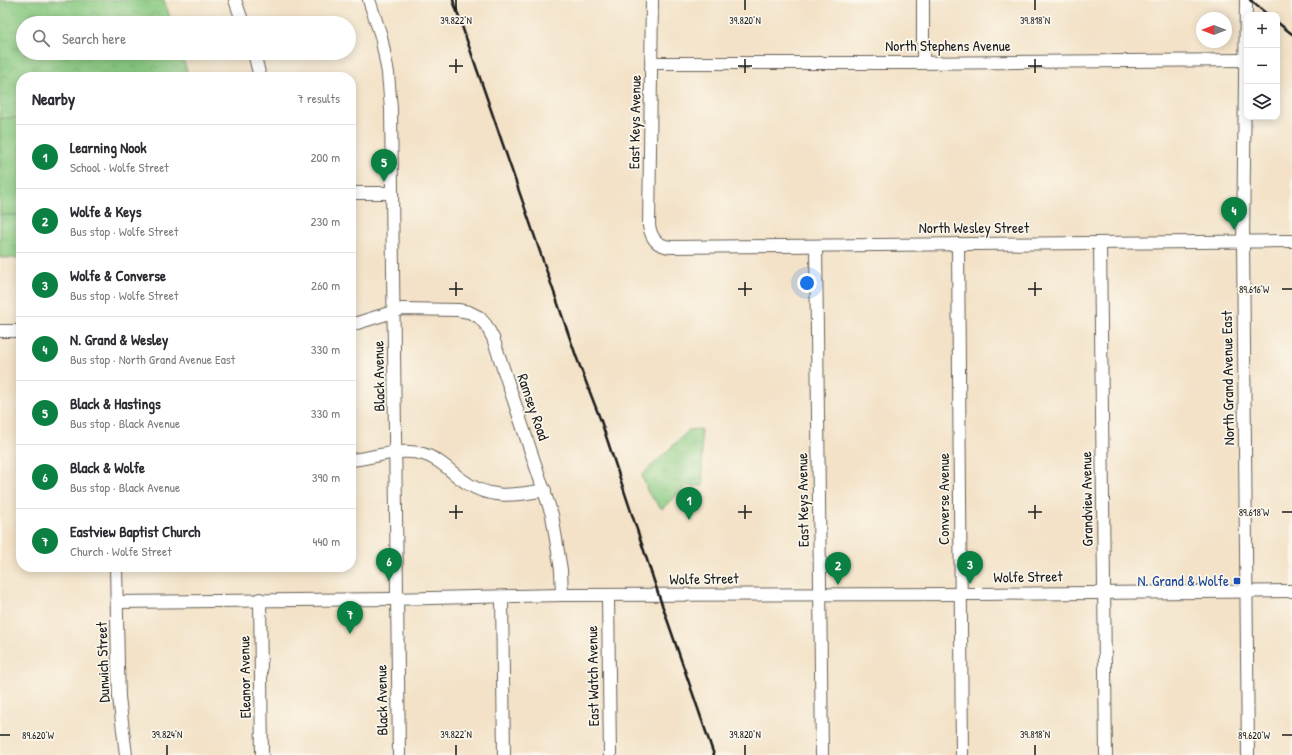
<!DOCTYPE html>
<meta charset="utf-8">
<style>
:root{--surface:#fff;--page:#f7f7f7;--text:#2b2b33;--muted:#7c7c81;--line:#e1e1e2;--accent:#0b8043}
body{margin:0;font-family:"Patrick Hand",sans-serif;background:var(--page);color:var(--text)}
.controls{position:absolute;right:12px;top:12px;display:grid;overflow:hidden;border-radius:8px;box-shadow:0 2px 10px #0003}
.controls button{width:36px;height:36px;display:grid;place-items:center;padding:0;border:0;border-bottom:1px solid var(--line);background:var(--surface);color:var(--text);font:20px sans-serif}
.compass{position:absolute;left:1196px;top:12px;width:36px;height:36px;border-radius:50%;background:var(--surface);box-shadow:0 2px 10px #0003;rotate:270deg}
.you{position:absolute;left:807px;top:283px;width:14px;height:14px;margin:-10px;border:3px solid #fff;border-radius:50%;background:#1a73e8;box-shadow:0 0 0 6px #1a73e833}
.badge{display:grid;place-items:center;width:26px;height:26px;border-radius:50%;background:var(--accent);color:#fff;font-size:13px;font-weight:700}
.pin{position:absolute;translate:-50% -33px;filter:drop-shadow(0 1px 2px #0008)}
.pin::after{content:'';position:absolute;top:21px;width:14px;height:12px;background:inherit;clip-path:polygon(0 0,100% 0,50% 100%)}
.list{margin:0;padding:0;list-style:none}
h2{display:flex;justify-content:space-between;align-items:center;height:52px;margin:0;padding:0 16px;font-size:17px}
h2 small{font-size:13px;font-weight:400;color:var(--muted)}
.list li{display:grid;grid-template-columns:26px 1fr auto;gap:12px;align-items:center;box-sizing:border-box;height:64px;padding:0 16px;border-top:1px solid var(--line)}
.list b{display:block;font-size:15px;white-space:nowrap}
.list p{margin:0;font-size:13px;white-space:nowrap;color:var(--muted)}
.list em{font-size:13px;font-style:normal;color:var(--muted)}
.icon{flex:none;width:22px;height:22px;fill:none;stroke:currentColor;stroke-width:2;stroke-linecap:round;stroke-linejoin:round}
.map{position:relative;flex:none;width:1292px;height:755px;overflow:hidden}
.search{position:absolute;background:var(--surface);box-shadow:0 2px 10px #0003;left:16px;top:16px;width:340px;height:44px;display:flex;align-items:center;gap:10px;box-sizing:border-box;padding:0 14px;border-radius:22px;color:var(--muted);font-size:15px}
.panel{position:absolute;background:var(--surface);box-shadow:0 2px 10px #0003;left:16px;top:72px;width:340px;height:500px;border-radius:16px}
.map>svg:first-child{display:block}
.park{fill:url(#park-crowns);stroke:#53734f}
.pitch{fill:#8aca82;stroke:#53734f}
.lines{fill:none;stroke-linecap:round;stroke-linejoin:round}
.minor-casing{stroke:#676158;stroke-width:14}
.minor{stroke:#fff;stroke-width:12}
.rail{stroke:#1c1c1c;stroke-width:2.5}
.ticks{fill:none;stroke:#1c1c1c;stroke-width:1.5}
.transit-dot{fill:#1a4fb4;stroke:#fbf7ec;stroke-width:1.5}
.labels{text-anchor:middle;stroke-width:3.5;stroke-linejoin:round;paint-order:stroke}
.street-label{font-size:15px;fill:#1c1c1c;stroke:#fbf7ec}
.transit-label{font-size:15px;fill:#164399;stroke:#fbf7ec;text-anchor:end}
.ticks-label{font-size:10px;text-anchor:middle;fill:#1c1c1c;stroke:#fbf7ec;stroke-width:3.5;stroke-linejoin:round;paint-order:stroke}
</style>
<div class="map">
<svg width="1292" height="755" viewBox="0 0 1292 755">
<defs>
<pattern id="park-crowns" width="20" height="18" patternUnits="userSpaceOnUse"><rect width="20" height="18" fill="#8aca82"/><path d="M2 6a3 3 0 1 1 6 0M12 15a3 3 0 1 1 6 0" fill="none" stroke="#76ad70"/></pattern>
</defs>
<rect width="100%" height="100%" fill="#fbf7ec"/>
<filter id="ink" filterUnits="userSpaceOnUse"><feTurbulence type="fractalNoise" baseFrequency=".025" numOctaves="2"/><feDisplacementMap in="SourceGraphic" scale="8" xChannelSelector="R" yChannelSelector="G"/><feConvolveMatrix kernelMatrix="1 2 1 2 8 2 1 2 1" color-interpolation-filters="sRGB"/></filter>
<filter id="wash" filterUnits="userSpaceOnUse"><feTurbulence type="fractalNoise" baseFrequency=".012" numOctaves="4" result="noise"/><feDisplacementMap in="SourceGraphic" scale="16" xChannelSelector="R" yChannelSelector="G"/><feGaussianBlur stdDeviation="0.9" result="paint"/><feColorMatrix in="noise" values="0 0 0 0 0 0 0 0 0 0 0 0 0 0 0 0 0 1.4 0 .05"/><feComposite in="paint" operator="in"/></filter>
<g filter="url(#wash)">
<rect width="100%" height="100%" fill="#f3e2c7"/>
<g class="park">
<polygon points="0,0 164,0 172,23 23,23 23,53 181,53 189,77 21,77 21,258 0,258"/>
<polygon points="701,429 703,486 686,486 662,509 648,493 642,475 689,430"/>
</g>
<polygon class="pitch" points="21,117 21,211 17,215 0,215 0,119"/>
</g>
<g filter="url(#ink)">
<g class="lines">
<defs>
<g id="minor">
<polyline points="235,0 243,23"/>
<polyline points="369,0 381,36 388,73 391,109 399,755"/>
<path d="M652,0L649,226C652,239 656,245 670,247L1292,241"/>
<polyline points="923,0 923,63"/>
<polyline points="1246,0 1243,242 1248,755"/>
<polyline points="254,53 260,77"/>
<polyline points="652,63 909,63 1245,60"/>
<polyline points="351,193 392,193"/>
<polyline points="1100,243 1106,755"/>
<polyline points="958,244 962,755"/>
<polyline points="816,246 822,755"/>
<polyline points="351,325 402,309 458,310 469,312 479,317 486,325 493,338 552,515 561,570 562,595"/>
<polyline points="0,331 21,331"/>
<path d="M351,460C374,458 400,447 423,454C438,458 449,470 461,479C488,500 513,496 545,490"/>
<polyline points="116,567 118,666 119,697 126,755"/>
<polyline points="608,596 610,755"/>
<polyline points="502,597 504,755"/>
<polyline points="260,599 262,755"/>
<polyline points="117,602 390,599 562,595 976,594 1292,591"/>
</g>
</defs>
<use href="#minor" class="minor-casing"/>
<use href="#minor" class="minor"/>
<g class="rail">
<polyline points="453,0 576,356 601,421 659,596 714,755"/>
<polyline points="1250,0 1268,15"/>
<polyline points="1277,22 1292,34"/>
</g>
</g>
</g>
<path class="ticks" d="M456,0V10M745,0V10M1035,0V10M456,59V73M745,59V73M1035,59V73M449,66H463M738,66H752M1028,66H1042M456,282V296M745,282V296M1035,282V296M449,289H463M738,289H752M1028,289H1042M1282,289H1292M456,505V519M745,505V519M1035,505V519M449,512H463M738,512H752M1028,512H1042M1282,512H1292M0,735H10M1282,735H1292M167,745V755M456,745V755M745,745V755M1035,745V755"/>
<rect class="transit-dot" x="1233" y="577" width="8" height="8" rx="2"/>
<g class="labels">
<g class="street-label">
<text x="948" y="51">North Stephens Avenue</text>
<text transform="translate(635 122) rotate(-89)" y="5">East Keys Avenue</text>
<text x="974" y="233">North Wesley Street</text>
<text transform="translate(379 376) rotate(-91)" y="5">Black Avenue</text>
<text transform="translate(1228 378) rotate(-91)" y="5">North Grand Avenue East</text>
<text transform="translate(533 407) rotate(71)" y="5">Ramsey Road</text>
<text transform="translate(944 499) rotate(-90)" y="5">Converse Avenue</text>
<text transform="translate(1087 499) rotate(-91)" y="5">Grandview Avenue</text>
<text transform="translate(803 500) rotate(-91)" y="5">East Keys Avenue</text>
<text transform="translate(1028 577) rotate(-1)" y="5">Wolfe Street</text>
<text transform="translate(704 579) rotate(-1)" y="5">Wolfe Street</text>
<text transform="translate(103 662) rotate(-92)" y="5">Dunwich Street</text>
<text transform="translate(593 676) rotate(-91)" y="5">East Watch Avenue</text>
<text transform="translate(245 677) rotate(-91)" y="5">Eleanor Avenue</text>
<text transform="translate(382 700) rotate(-91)" y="5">Black Avenue</text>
</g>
<g class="transit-label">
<text x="1229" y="586">N. Grand &amp; Wolfe</text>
</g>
</g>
<g class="ticks-label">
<text x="456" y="24">39.822°N</text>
<text x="745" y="24">39.820°N</text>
<text x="1035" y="24">39.818°N</text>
<text x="1254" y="293">89.616°W</text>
<text x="1254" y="516">89.618°W</text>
<text x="167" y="738">39.824°N</text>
<text x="456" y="738">39.822°N</text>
<text x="745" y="738">39.820°N</text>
<text x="1035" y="738">39.818°N</text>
<text x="1254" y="739">89.620°W</text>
<text x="38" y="739">89.620°W</text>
</g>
</svg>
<div class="controls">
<button>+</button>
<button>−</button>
<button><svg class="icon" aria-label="layers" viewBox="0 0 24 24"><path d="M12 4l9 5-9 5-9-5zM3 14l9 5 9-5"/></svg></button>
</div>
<svg class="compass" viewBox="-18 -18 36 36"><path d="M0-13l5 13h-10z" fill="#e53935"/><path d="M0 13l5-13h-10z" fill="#7c7c81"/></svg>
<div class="you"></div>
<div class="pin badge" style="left:689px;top:520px">1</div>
<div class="pin badge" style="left:838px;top:585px">2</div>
<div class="pin badge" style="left:970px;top:584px">3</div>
<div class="pin badge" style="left:1234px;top:230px">4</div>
<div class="pin badge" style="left:384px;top:182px">5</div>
<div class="pin badge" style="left:389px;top:581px">6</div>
<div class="pin badge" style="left:350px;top:634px">7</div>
<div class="search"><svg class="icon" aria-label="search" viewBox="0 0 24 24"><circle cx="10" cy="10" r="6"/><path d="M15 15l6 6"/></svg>Search here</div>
<section class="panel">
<h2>Nearby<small>7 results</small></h2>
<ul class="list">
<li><span class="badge">1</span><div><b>Learning Nook</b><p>School · Wolfe Street</p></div><em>200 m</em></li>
<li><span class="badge">2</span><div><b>Wolfe &amp; Keys</b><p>Bus stop · Wolfe Street</p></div><em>230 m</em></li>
<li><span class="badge">3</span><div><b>Wolfe &amp; Converse</b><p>Bus stop · Wolfe Street</p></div><em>260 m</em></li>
<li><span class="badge">4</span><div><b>N. Grand &amp; Wesley</b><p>Bus stop · North Grand Avenue East</p></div><em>330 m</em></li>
<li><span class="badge">5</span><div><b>Black &amp; Hastings</b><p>Bus stop · Black Avenue</p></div><em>330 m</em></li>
<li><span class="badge">6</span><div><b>Black &amp; Wolfe</b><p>Bus stop · Black Avenue</p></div><em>390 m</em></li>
<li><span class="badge">7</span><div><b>Eastview Baptist Church</b><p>Church · Wolfe Street</p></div><em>440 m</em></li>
</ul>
</section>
</div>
